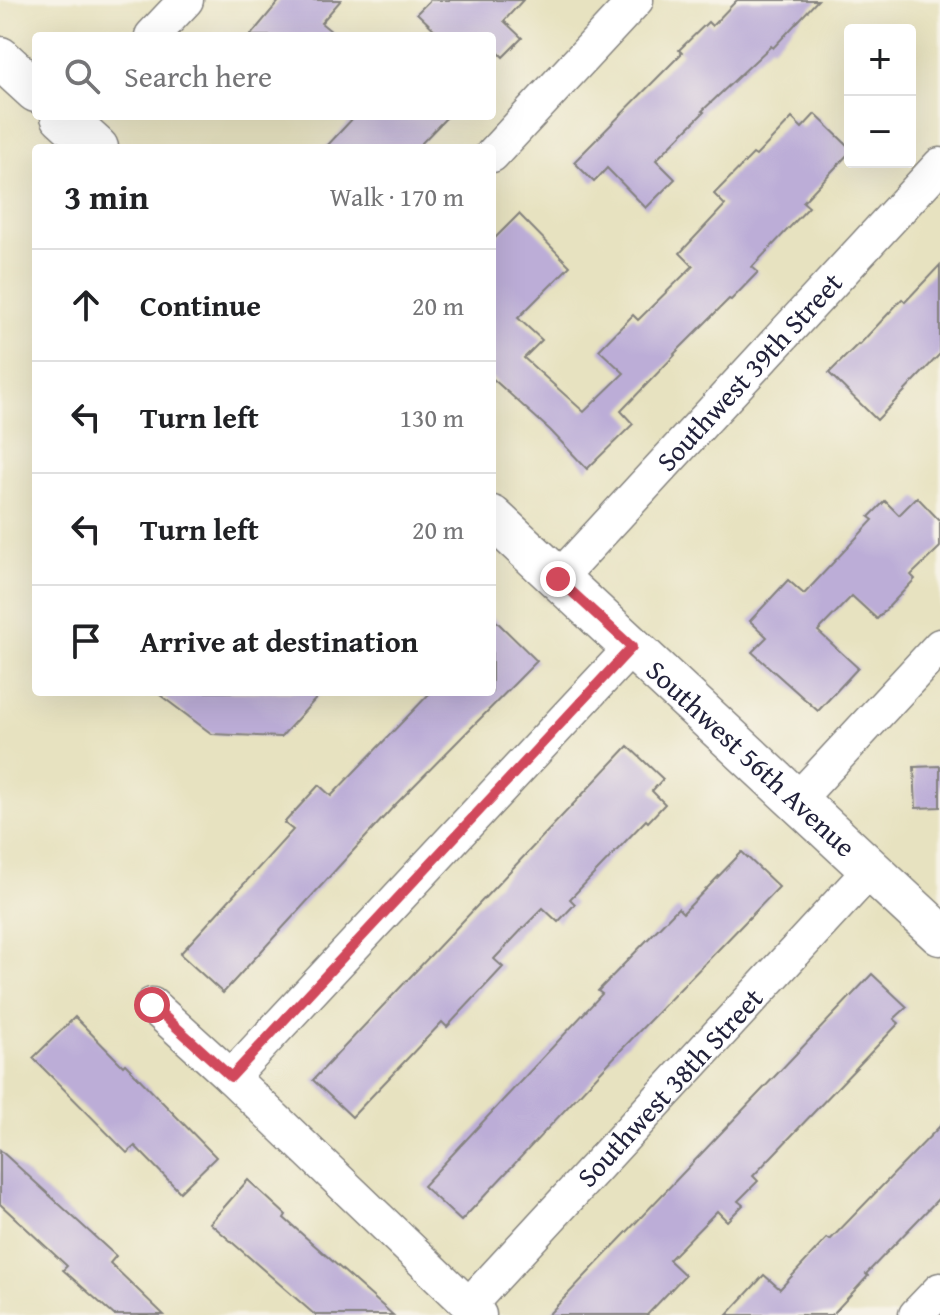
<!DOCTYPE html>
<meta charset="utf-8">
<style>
:root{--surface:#fff;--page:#f2f2f2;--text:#202124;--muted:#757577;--line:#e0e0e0}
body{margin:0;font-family:"Gentium Book Plus",serif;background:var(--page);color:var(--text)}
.controls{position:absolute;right:24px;top:24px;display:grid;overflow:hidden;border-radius:8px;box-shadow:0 8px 32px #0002}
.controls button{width:72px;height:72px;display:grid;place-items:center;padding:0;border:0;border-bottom:2px solid var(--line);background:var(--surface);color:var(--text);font:40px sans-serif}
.stop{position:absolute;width:24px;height:24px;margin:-18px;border:6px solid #d1495b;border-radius:50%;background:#fff}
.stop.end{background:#d1495b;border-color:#fff;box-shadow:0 2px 8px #0008}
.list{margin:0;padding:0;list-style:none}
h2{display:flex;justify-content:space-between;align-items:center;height:104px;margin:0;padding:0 32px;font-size:34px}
h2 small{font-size:26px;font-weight:400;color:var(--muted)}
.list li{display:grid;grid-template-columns:52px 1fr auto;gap:24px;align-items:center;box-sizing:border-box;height:112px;padding:0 32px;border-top:2px solid var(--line)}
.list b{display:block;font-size:30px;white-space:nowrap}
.list em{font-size:26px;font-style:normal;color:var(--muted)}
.icon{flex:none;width:44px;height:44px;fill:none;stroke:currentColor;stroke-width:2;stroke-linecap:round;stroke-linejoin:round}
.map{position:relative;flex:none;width:940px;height:1315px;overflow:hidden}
.search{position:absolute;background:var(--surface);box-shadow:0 8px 32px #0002;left:32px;top:32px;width:464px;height:88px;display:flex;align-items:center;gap:20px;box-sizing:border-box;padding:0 28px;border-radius:8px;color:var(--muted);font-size:30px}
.panel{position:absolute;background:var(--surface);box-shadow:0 8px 32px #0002;left:32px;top:144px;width:464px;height:552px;border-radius:8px}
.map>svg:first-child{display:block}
.building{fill:#bcadd7}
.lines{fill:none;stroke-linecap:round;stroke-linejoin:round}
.minor-casing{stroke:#84827e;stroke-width:37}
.tertiary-casing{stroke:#84827e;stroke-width:45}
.minor{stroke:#fff;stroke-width:34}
.tertiary{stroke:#fff;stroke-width:42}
.route{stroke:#d1495b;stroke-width:10}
.labels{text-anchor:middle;stroke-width:6;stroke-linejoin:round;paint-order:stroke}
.street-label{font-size:28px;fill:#22223b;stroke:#f7f3e8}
</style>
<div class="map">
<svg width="940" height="1315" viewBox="0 0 940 1315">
<rect width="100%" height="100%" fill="#f7f3e8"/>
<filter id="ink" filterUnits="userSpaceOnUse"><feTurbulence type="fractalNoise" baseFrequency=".0125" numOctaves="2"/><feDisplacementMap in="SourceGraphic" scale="16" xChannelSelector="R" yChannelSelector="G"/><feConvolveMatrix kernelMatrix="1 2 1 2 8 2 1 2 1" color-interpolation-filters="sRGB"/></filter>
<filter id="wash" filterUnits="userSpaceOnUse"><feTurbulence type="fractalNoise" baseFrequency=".006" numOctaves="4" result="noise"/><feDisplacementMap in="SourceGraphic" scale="32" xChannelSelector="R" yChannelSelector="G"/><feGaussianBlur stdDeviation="1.8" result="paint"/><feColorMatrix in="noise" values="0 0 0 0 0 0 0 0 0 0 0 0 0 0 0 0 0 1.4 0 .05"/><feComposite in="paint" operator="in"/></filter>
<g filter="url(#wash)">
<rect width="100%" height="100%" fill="#e7e2c0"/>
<g id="blocks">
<g class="building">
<polygon points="280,0 341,0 321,23 337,36 250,36"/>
<polygon points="430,0 523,0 504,21 522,38 503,57 492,46 492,36 441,36 417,13"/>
<polygon points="737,0 818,0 773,48 771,46 702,111 704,112 656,160 675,179 646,208 607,168 594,182 574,162 682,53 679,50 708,22 712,26"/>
<polygon points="815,114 850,148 850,152 803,202 809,207 752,267 758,272 731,300 729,299 674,354 675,355 621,411 633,424 587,469 550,430 492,378 492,241 519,214 570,266 518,318 542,340 524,358 584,412 624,373 599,350 633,315 638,320 693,266 680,253 725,205 714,194 753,154 756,156 792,118 802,128"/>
<polygon points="355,116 448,116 417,148 325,148"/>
<polygon points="940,265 940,354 877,420 829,373 858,344 859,345 902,299 905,302"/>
<polygon points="917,497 940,521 940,547 911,575 915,579 877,619 852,596 818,631 858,668 818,711 752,652 767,637 750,621 788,580 804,594 873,520 869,517 885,501 899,515"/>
<polygon points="492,617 537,661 395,805 223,993 180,954 293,830 284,823 319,785 331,796 431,692 492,692"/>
<polygon points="156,692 322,692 281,737 212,734"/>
<polygon points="628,746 663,779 652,791 665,804 648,822 646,820 570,899 575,904 558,922 543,908 527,924 494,959 503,967 447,1027 442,1022 352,1117 313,1080"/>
<polygon points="940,766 940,807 916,808 914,767"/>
<polygon points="742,852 779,887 620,1051 461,1221 423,1186 602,994 598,991 678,908 683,913"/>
<polygon points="872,974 907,1007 894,1019 899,1023 753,1176 758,1181 738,1201 743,1205 727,1221 717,1211 669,1260 685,1275 647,1315 548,1315"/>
<polygon points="75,1017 123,1066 125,1064 216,1157 180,1192 135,1146 127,1153 33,1058"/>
<polygon points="940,1126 940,1197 866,1274 868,1276 832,1315 727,1315 764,1275 780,1289 827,1238 830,1240"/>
<polygon points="0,1150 116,1256 110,1263 164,1315 114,1315 63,1270 67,1266 0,1204"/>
<polygon points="248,1180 286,1215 284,1218 393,1315 315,1315 210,1223"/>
</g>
</g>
</g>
<g filter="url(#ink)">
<use href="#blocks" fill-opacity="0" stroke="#84827e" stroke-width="2"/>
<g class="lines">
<defs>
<g id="minor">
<polyline points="152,36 186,0"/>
<polyline points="492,155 636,0"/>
<path id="s1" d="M558,579L940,165"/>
<polyline points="797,800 940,646"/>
<polyline points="152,1005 231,1077 479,1315"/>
<polyline points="231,1077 632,647"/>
<path id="s2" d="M469,1305L871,869"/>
<polyline points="916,1315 940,1290"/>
</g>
<g id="tertiary">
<polyline points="0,58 36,91"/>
<polyline points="62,116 97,148"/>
<path id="s3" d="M492,517L940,934"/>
</g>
</defs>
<use href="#minor" class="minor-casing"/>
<use href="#tertiary" class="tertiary-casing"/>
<use href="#minor" class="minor"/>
<use href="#tertiary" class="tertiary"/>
</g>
</g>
<g class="lines" filter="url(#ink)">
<polyline class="route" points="152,1005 231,1077 632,647 558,579"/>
</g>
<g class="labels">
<g class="street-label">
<text dy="10" stroke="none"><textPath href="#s1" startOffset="282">Southwest 39th Street</textPath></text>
<text dy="10" stroke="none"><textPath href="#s3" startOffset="354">Southwest 56th Avenue</textPath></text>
<text dy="10" stroke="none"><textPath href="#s2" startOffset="296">Southwest 38th Street</textPath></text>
</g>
</g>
</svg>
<div class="controls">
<button>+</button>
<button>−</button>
</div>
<div class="stop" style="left:152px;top:1005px"></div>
<div class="stop end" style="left:558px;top:579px"></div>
<div class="search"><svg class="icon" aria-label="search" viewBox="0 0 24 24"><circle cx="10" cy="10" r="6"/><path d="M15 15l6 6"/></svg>Search here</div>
<section class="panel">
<h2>3 min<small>Walk · 170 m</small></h2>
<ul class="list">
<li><svg class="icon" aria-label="ahead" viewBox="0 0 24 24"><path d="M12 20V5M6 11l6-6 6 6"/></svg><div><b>Continue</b></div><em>20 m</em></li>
<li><svg class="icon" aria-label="left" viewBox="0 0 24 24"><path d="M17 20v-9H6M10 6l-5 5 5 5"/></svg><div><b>Turn left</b></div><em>130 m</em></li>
<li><svg class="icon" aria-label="left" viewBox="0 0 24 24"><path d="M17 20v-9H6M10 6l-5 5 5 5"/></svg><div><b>Turn left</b></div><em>20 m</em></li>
<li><svg class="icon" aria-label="arrive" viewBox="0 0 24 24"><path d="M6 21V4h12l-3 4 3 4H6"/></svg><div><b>Arrive at destination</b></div></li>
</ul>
</section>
</div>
